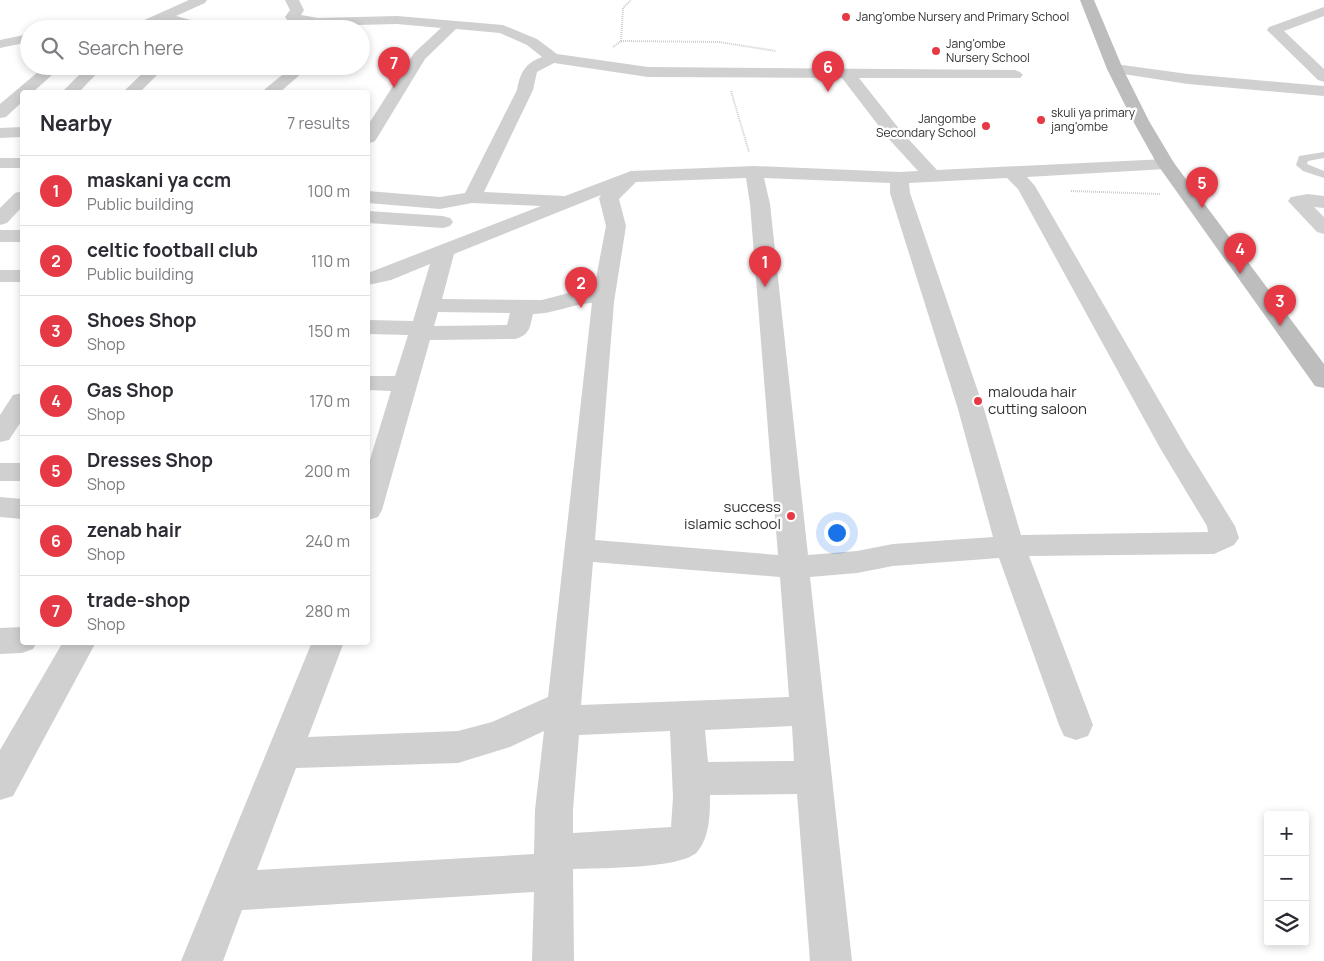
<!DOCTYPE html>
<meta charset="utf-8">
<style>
:root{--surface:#fff;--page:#f2f2f3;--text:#2b2b33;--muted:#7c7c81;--line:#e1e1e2;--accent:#e63946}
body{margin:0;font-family:Manrope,sans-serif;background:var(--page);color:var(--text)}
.controls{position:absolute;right:15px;bottom:15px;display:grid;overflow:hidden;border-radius:5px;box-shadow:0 2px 8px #0003}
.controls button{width:45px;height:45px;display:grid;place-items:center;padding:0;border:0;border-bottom:1px solid var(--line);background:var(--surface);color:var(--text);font:25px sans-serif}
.you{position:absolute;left:836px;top:532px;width:18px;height:18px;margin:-12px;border:4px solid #fff;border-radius:50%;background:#1a73e8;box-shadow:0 0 0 8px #1a73e833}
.badge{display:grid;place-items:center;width:32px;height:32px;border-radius:50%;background:var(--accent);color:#fff;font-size:16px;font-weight:700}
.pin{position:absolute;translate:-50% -41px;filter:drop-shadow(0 1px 2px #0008)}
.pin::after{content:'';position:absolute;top:26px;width:18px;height:15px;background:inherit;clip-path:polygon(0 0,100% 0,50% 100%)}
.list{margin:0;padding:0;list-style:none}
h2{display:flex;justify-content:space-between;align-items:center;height:65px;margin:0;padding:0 20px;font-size:21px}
h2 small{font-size:16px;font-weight:400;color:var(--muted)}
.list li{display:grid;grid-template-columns:32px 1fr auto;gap:15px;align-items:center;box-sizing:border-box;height:70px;padding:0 20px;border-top:1px solid var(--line)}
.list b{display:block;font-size:19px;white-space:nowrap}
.list p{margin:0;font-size:16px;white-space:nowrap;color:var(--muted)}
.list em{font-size:16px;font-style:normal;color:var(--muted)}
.icon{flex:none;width:28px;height:28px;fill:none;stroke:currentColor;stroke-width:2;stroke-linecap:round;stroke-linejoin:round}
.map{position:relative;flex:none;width:1324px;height:961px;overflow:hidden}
.search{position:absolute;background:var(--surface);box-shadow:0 2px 8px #0003;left:20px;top:20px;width:350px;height:55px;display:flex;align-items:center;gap:12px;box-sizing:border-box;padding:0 18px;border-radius:28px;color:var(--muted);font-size:19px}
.panel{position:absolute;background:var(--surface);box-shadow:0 2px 8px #0003;left:20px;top:90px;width:350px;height:555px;border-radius:5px}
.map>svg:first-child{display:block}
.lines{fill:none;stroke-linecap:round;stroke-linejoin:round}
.path{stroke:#cdcdcd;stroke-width:2;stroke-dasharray:1 1;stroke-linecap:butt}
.service{fill:#d0d0d0;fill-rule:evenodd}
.minor{fill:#d0d0d0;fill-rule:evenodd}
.secondary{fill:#bdbdbd;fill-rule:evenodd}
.poi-dot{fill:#e63946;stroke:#fff;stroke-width:2}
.labels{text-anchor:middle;stroke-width:5;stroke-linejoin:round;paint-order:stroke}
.far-poi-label{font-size:12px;fill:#333;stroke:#fff;text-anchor:start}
.poi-label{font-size:15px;fill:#333;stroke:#fff;text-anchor:start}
</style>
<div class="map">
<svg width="1324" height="961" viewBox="0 0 1324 961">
<rect width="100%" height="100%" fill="#fff"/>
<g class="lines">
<g class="path">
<polyline points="219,27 249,28 273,25"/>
<polyline points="621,41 719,42 776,51"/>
<polyline points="613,47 621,41 623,8 631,0"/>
<polyline points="731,91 749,152"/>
<polyline points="1071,191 1160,194"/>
</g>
<polygon class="service" points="1324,152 1324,158 1308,161 1307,164 1324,171 1324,178 1303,171 1296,165 1299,156"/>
<g class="minor">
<polygon points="189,0 207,0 205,3 176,16 206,24 208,27 207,29 191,29 164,21 148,29 129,29 131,26"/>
<path d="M285,0H299L304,10L301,15L318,18L397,16L503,25L537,39L557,54L648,67L1015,70L1020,72L1023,75L1020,78H859L900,130L937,170L1166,159L1172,160L1175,164L1172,168L1166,169L1027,177L1035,186L1186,447L1235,526L1239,538L1234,545L1214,554L1029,556L1093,725L1088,736L1076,740L1064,736L1059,725L999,558L893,566L857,573L810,577L852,961H810L797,794L710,795C710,813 710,836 698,851C684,869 598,868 573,869L574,961H532L534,892L242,910L223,961H181L312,642H344L308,737L458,731L492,722L548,697L592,303C572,304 553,314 533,314C530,327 530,335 515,339L430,340L382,510L378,517L368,520V466L391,391L368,390V376H395L408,335L368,334V320L413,321L430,264L391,280L368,285V273L541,206L472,203L440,209L368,203V191L440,197L465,193L517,90C520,73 525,63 542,57L527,45L500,33L456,29L425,59L377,138L374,142L368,143V125L414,53L441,28L397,24L318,26L287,20L285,17L290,10ZM554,63L648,77L842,78L888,138L918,171L899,172L754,166L631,171L565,196L484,192L533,90L537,72ZM746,178L750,204L778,555L595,540L614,302L626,226L619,199L636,182ZM764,178L890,183V193L958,409L993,537L893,544L857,551L808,555L770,204ZM1007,178L1018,189L1160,448L1207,526L1208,532L1021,535L984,409L910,193L909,183ZM601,195L599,198L606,226L594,289L580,290L542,300L442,299L454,254ZM438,312L510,313L507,325L434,326ZM593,562L780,577L789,697L581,705ZM792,726L794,761L708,762L705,730ZM544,731L535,810L534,854L257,870L296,768L458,763L510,747ZM670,731L673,797L671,827L573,833V810L579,735Z"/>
<polygon points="1324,7 1324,16 1284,31 1324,69 1324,82 1318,80 1267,30 1269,27"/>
<polygon points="29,34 29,42 0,48 0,40"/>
<polygon points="1115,64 1188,74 1324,86 1324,96 1188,84 1110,72 1107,69 1110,66"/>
<polygon points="45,66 62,66 33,92 22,92 22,102 6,117 0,118 0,104"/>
<polygon points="88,66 104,66 79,92 62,92"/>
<polygon points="150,66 166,66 140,92 123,92"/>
<polygon points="293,66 310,66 280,92 263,92 265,89"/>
<polygon points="22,127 22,137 0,138 0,128"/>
<rect x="0" y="158" width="22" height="10"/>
<polygon points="22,191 22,207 7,223 0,225 0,208 15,193"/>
<polygon points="1308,194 1324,196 1324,208 1314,207 1324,217 1324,234 1317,232 1288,201 1291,197"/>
<polygon points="368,211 443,216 450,218 453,222 450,226 443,228 368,223"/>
<rect x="0" y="230" width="22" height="12"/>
<rect x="0" y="270" width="22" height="12"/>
<polygon points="22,393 22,420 9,440 0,442 0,415 13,395"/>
<rect x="0" y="463" width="22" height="18"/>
<polygon points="0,497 22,499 22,519 0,517"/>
<polygon points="22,627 22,642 37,642 33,649 22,653 0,654 0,628"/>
<polygon points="63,642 96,642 13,796 0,800 0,750"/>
</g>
<polygon class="secondary" points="1080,0 1094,0 1123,69 1149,121 1174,163 1324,364 1324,388 1315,386 1157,164 1133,121 1107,69"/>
</g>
<g class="poi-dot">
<circle cx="846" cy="17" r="5"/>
<circle cx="936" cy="51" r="5"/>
<circle cx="1041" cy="120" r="5"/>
<circle cx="986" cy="126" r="5"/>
<circle cx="978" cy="401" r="5"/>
<circle cx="791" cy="516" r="5"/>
</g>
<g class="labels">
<g class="far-poi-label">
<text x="856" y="21">Jang'ombe Nursery and Primary School</text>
<text x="946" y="48">Jang'ombe<tspan x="946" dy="14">Nursery School</tspan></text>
<text x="1051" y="117">skuli ya primary<tspan x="1051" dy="14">jang'ombe</tspan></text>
<text x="976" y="123" text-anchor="end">Jangombe<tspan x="976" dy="14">Secondary School</tspan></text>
</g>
<g class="poi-label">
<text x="988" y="397">malouda hair<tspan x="988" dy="17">cutting saloon</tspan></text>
<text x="781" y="512" text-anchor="end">success<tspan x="781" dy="17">islamic school</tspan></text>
</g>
</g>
</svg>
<div class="controls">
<button>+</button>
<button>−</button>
<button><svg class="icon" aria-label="layers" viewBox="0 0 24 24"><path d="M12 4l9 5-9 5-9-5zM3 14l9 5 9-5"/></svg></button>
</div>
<div class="you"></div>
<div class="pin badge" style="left:765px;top:287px">1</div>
<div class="pin badge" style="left:581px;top:308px">2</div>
<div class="pin badge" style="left:1280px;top:326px">3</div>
<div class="pin badge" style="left:1240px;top:274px">4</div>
<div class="pin badge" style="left:1202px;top:208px">5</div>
<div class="pin badge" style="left:828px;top:92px">6</div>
<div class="pin badge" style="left:394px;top:88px">7</div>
<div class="search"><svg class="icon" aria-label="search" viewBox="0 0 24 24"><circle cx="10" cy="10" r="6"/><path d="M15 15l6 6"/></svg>Search here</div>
<section class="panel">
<h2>Nearby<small>7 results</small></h2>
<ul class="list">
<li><span class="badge">1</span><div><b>maskani ya ccm</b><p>Public building</p></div><em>100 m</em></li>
<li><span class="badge">2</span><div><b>celtic football club</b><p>Public building</p></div><em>110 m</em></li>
<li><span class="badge">3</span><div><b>Shoes Shop</b><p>Shop</p></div><em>150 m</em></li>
<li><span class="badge">4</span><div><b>Gas Shop</b><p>Shop</p></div><em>170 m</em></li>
<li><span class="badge">5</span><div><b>Dresses Shop</b><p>Shop</p></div><em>200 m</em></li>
<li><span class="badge">6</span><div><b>zenab hair</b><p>Shop</p></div><em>240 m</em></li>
<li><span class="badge">7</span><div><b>trade-shop</b><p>Shop</p></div><em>280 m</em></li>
</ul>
</section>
</div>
